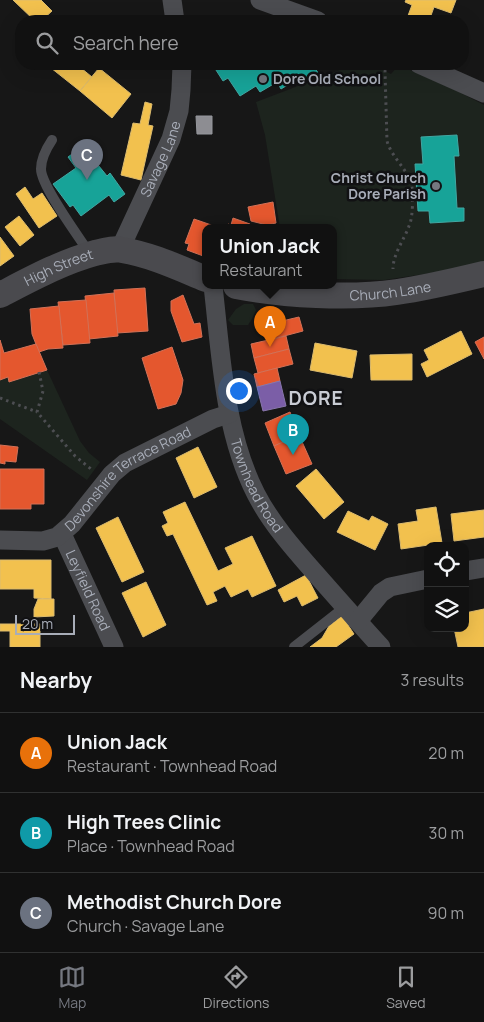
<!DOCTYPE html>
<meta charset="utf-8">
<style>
:root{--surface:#111;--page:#1e1f1f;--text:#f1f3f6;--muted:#9c9d9f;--line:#303131;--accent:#757880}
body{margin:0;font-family:Manrope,sans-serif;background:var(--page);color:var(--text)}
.controls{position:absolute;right:15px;bottom:15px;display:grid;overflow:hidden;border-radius:10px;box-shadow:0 5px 20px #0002}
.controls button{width:45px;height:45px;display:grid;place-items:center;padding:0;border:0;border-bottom:1px solid var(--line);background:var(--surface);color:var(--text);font:25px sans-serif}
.scale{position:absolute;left:15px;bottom:12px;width:60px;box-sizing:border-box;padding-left:5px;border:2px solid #a8adb8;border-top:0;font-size:14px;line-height:18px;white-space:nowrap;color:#a8adb8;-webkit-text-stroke:4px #111113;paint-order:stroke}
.you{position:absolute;left:238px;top:390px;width:18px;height:18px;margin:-12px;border:4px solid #fff;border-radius:50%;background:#1a73e8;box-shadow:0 0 0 8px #1a73e833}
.badge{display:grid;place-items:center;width:32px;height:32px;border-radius:50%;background:var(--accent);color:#fff;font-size:16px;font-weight:700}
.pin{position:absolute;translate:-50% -41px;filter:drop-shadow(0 1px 2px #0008)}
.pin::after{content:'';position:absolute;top:26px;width:18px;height:15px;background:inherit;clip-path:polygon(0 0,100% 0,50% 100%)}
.popup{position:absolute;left:202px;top:224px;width:135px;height:65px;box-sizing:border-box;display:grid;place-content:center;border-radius:10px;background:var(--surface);filter:drop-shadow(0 1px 4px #0005);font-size:16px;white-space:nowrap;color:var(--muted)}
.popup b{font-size:19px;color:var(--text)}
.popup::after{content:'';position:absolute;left:50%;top:100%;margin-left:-10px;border:10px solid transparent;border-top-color:var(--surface)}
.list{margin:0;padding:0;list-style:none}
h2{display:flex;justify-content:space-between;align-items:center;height:65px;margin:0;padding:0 20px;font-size:21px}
h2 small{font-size:16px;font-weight:400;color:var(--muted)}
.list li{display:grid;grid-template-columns:32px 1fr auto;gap:15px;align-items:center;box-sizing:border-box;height:80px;padding:0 20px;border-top:1px solid var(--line)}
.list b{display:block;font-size:19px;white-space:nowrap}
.list p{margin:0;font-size:16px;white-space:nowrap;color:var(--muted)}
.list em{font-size:16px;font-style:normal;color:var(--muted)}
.icon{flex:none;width:28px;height:28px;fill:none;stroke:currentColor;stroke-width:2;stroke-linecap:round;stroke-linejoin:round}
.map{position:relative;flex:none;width:484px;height:647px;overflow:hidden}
.search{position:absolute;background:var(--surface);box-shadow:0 5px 20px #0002;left:15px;right:15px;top:15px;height:55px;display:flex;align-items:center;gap:12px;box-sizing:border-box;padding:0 18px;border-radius:20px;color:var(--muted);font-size:19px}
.sheet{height:305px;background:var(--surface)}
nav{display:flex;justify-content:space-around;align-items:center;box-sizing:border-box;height:70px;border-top:1px solid var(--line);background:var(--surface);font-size:14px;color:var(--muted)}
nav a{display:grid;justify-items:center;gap:2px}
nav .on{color:var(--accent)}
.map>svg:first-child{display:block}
.green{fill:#1d241e}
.homes{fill:#f2c14e;stroke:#dcbb6e}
.shops{fill:#e4572e;stroke:#d27157}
.offices{fill:#7b5ea7;stroke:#8876ac}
.public{fill:#17a398;stroke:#42a6a2}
.industry{fill:#8d8d92;stroke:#95979d}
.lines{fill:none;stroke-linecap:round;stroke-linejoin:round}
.path{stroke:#4d4e52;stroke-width:3;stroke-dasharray:2.5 4;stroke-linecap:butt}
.lane{stroke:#4b4c50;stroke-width:10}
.street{stroke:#4b4c50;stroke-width:19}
.secondary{stroke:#4a4a4e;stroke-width:26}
.poi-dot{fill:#757880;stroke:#111113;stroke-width:2}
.labels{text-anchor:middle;stroke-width:5;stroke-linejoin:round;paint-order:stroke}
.poi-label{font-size:14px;font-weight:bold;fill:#a8adb8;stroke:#111113;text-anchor:start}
.street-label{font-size:14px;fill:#a8adb8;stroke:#111113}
.district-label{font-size:19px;font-weight:bold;letter-spacing:1px;fill:#c9ccd4;stroke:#111113}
</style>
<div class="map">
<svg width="484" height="647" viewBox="0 0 484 647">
<rect width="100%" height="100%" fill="#171717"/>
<g class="green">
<polygon points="356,64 379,64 379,68 391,74 399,65 459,92 484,105 484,262 438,272 384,280 334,279 334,228 280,228 265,135 256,102"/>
<polygon points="244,304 253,304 256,310 252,319 248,325 233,325 228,320 236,309"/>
<polygon points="47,370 80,441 89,453 100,462 87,480 0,419 0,380 8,377 9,382"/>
</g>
<g class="homes">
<polygon points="13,0 41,0 52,11 41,21 35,21"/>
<polygon points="406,0 456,0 451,13 434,7 429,21 406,21 412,5 405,2"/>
<polygon points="46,64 85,64 81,68 92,77 80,91"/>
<polygon points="99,68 131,94 112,118 80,91"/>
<polygon points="145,102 152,104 148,125 153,126 141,180 121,175 133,123 140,124"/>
<polygon points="25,187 33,199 42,193 57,216 39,228 16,194"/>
<polygon points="19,216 34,235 20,246 5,227"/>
<polygon points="0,237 14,256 0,266"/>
<polygon points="461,331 472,354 427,377 421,364 429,360 424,350"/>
<polygon points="315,343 357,351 352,378 310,370"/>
<polygon points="412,354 412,380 371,380 370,355"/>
<polygon points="198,447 217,487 194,498 176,458"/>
<polygon points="316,469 344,502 324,519 296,486"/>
<polygon points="185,502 218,571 233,564 225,548 252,536 276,586 252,597 248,589 231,597 225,586 213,592 217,601 207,605 173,534 167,536 162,526 168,523 163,512"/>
<polygon points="436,507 442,543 401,549 398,524 418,521 416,510"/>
<polygon points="484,510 484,537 454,541 451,514"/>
<polygon points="348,511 369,521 372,516 388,524 375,550 337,532"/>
<polygon points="118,517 144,572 122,582 96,528"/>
<polygon points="0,560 51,560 51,599 34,598 34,589 0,589"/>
<polygon points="306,575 318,598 302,606 297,596 284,602 278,590"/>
<polygon points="146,582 166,625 143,637 122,593"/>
<polygon points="38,599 54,599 54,616 34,617 34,609"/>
<polygon points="484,609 484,647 458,647 454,628 465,628 465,613"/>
<polygon points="342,616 354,634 336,647 310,647 322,638 329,626"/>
<polygon points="0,624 40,624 40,647 10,647 10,631 0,631"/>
</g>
<g class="shops">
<polygon points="273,202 276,223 267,225 251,221 248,207"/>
<polygon points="233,218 250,224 248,228 226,228 228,224 231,225"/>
<polygon points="194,219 220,228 206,228 206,257 187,250 189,244 185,243"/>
<polygon points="145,288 148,331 117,333 114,290"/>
<polygon points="114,293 118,336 89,339 85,296"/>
<polygon points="183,295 194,324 200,323 202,337 182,342 171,311 171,301"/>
<polygon points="86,300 90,343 63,345 58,302"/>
<polygon points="59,306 63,348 48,349 39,352 32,334 30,309"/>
<polygon points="299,317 303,331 269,340 265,325"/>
<polygon points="286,336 289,349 254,358 251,344"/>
<polygon points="484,337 484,359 475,342"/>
<polygon points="0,340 4,353 36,344 47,370 9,382 8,377 0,380"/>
<polygon points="172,347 183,380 181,393 176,404 158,409 142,358"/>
<polygon points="289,349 293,364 258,373 254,358"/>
<polygon points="277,368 280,381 257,387 254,374"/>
<polygon points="290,412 299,435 274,446 265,423"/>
<polygon points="299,435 312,464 286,474 274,446"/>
<polygon points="0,445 18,447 16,462 5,461 5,464 0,463"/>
<polygon points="0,469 44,469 44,504 31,504 31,509 0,509"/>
</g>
<polygon class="offices" points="280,381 286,406 263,411 257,387"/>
<g class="public">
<polygon points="219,64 312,64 319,74 303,84 299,78 281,89 277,82 260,92 256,86 240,96 228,78 223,81 214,67"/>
<polygon points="457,135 459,156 454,156 457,208 464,208 464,221 430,223 429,211 418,211 415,164 423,164 421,137"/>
<polygon points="87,143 98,158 94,160 107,176 110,173 125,194 114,202 109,195 81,216 73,205 70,207 53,184 76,168 68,157"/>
</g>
<polygon class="industry" points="196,116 212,116 212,134 197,134"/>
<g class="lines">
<g class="path">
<path d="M388,64L385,71L387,141C392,159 409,169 412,188C413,197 413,218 409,226C404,240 393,254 393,269"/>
<polyline points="39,372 43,391 37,412 75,456 91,469"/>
<polyline points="0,398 37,412"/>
</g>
<g class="lane">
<path d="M52,140C46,149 41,158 41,169C41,186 79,237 90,254"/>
<polyline points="294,647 345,607"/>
</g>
<g class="street">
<polyline points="172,0 175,21"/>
<polyline points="260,0 318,21"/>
<polyline points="419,64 484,93"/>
<path id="s1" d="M120,249L171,139L179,111L181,90L182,64"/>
<path id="s2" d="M213,286C221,354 224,432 256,494C271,523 293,548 315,573C337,598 359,623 381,647"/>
<path id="s3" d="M62,534L114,647"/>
<path id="s4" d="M0,540L43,541L57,537L72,524L112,474L125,463L213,419L229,414"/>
<polyline points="465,571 484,568"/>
<polyline points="358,621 381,593 390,587 428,579"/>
</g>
<g class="secondary">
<path id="s5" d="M236,286C284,295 349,299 397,292C426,288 455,281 484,274"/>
<path id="s6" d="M0,295C31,279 62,262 95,253C104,251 114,248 122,250C152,255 179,268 206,279"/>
</g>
</g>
<g class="poi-dot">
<circle cx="263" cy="79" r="5"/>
<circle cx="436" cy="186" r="5"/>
</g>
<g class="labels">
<g class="poi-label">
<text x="273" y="84">Dore Old School</text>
<text x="426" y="183" text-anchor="end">Christ Church<tspan x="426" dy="16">Dore Parish</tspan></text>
</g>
<g class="street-label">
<text dy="5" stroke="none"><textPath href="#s1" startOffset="99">Savage Lane</textPath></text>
<text dy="5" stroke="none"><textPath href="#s6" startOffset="65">High Street</textPath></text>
<text dy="5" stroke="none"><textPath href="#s5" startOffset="155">Church Lane</textPath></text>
<text dy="5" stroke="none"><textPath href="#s4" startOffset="151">Devonshire Terrace Road</textPath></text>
<text dy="5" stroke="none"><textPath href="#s2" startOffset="206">Townhead Road</textPath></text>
<text dy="5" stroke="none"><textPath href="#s3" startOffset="62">Leyfield Road</textPath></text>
</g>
<g class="district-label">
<text x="316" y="405">DORE</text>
</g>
</g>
</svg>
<div class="controls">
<button><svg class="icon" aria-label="locate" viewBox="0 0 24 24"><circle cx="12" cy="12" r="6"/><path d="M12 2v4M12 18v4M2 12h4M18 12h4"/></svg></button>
<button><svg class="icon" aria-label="layers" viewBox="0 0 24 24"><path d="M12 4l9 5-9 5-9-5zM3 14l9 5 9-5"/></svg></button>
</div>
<div class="scale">20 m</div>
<div class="you"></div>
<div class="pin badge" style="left:270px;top:347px;background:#e8710a">A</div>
<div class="popup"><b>Union Jack</b>Restaurant</div>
<div class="pin badge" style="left:293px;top:455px;background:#0f9aa8">B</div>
<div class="pin badge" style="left:87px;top:180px;background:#6b7280">C</div>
<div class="search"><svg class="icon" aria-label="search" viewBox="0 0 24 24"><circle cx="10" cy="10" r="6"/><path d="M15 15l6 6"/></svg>Search here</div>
</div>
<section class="sheet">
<h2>Nearby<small>3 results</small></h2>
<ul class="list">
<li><span class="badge" style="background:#e8710a">A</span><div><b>Union Jack</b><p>Restaurant · Townhead Road</p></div><em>20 m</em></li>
<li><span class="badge" style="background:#0f9aa8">B</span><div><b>High Trees Clinic</b><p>Place · Townhead Road</p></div><em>30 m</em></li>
<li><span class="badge" style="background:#6b7280">C</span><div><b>Methodist Church Dore</b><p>Church · Savage Lane</p></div><em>90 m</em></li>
</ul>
</section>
<nav>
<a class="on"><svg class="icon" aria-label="map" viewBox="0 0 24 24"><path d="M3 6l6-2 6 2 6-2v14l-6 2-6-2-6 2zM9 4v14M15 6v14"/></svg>Map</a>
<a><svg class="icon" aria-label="directions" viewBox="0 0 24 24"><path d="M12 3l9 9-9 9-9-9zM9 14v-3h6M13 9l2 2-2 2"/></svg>Directions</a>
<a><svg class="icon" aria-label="saved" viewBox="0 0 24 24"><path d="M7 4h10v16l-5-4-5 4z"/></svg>Saved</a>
</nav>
